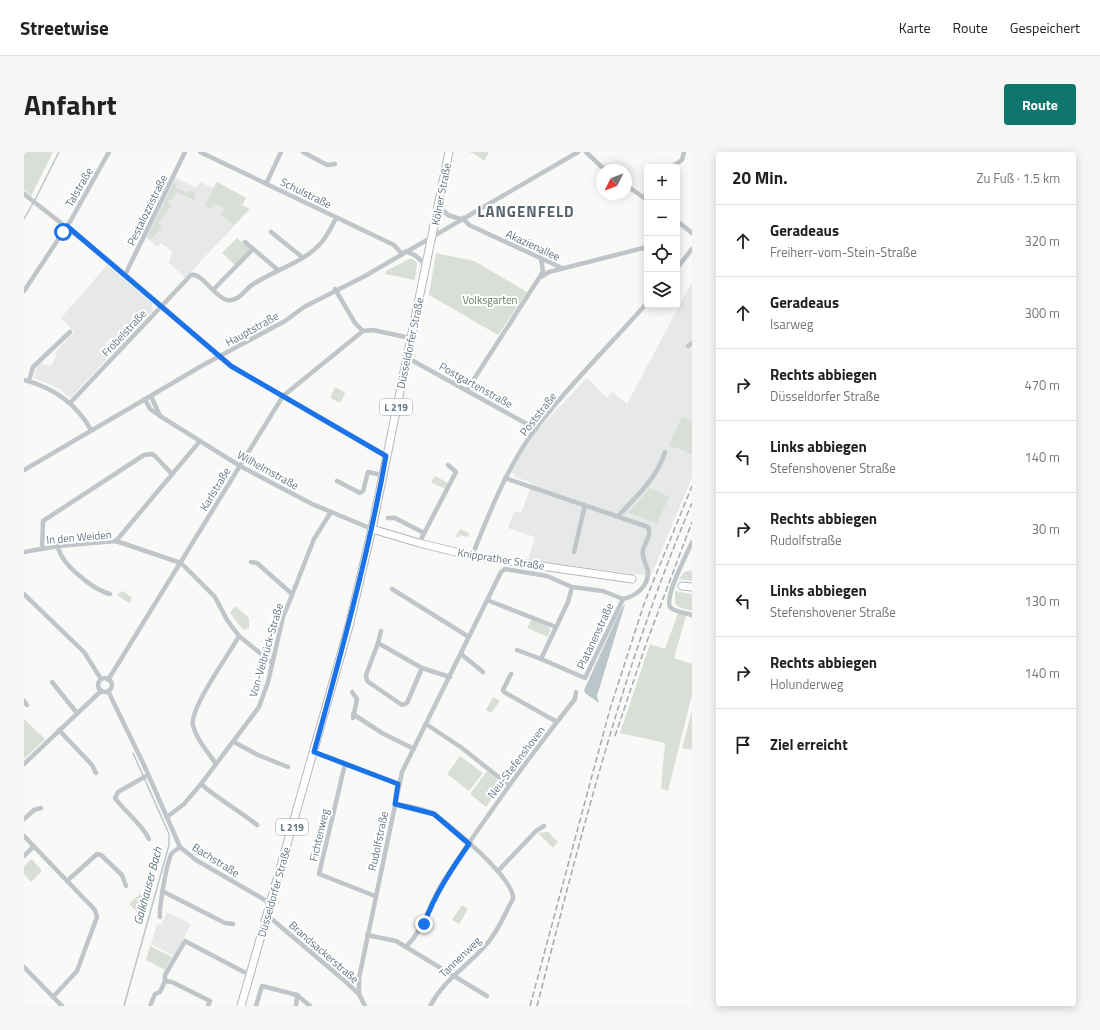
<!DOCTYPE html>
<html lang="de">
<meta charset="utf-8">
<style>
:root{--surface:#fff;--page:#f6f6f6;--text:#222;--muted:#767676;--line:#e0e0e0;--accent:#0f766e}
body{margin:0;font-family:"Titillium Web",sans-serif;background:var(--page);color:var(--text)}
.controls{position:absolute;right:12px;top:12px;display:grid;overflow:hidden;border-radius:4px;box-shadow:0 2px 10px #0003}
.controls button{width:36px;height:36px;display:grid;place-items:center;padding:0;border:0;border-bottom:1px solid var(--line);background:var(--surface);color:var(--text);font:20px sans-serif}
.compass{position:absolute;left:572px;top:12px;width:36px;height:36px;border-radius:50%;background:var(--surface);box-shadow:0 2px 10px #0003;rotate:227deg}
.stop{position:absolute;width:12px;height:12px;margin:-9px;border:3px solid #1a73e8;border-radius:50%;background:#fff}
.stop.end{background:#1a73e8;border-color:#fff;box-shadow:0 1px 4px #0008}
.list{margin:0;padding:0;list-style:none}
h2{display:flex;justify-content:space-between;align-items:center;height:52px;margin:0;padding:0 16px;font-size:17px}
h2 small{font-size:13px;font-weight:400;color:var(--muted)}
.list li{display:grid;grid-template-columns:26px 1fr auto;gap:12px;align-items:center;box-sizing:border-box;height:72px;padding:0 16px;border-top:1px solid var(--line)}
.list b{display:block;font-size:15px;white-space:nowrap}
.list p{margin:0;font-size:13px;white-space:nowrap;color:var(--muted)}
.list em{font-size:13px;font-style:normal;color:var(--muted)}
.icon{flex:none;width:22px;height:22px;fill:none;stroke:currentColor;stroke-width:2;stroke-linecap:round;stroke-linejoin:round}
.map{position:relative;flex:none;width:668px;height:854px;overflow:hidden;border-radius:4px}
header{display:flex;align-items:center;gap:24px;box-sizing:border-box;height:56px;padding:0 20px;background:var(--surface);border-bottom:1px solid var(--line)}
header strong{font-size:19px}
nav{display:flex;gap:22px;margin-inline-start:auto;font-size:14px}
.intro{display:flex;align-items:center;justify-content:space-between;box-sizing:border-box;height:96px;padding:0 24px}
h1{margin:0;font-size:28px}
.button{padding:10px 18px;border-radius:4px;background:var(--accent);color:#fff;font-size:14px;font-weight:700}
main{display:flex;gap:24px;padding:0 24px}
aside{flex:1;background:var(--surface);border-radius:4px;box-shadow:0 2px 10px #0003}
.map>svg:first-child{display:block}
.built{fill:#e7e8e8}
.green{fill:#d9ded6}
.water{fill:#bac6ca}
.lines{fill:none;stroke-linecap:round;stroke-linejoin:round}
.stream{stroke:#bac6ca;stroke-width:1.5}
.secondary-casing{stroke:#b2b9bd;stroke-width:9}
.primary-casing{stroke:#b4b9bd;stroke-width:9}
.street{stroke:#c0c5c9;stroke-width:4.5}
.secondary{stroke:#fff;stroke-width:7}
.primary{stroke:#fff;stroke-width:7}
.rail{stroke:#a1a9ae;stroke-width:1.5;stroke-dasharray:6 3;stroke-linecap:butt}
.route{stroke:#1a73e8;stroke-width:5}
.labels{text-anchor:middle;stroke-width:4;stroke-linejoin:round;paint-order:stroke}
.shield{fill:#fff;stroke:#929fa7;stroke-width:1}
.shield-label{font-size:10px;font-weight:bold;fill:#647681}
.street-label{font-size:11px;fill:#647681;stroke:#fff}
.park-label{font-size:11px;fill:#687963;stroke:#fff}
.water-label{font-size:12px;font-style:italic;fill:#5f767b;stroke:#fff}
.district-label{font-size:15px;font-weight:bold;letter-spacing:1px;fill:#56646c;stroke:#fff}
</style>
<header>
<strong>Streetwise</strong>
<nav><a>Karte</a><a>Route</a><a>Gespeichert</a></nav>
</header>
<div class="intro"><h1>Anfahrt</h1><a class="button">Route</a></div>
<main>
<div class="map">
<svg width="668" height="854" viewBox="0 0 668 854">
<rect width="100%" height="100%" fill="#f9f9f7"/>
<g class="built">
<polygon points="151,25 172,36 176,30 189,36 193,30 222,46 218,53 226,57 161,126 145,111 148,99 137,91 133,95 122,85"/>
<polygon points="83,113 128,151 129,158 46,246 36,237 10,226 13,214 17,211 27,214 32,203 31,201 50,180 37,166"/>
<polygon points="668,130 668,325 627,424 504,408 511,385 484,376 490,359 497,361 508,331 491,325 487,319 513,278 563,226 583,246 588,240 603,252"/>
<polygon points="143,760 167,772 150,804 127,792 133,772 137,773"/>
</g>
<g class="green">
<polygon points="0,0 29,0 7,44 0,38"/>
<polygon points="444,0 465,0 460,9 449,1"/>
<polygon points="150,30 153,31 151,35 164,41 165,38 171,41 171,48 152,40 148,48 146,47 144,51 148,53 134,71 138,75 127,88 123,85"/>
<polygon points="193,30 222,46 218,53 225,57 210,73 197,63 200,56 192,52 186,57 181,54"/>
<polygon points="213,86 226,97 211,113 198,101"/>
<polygon points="412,101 450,109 503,140 474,183 405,143"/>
<polygon points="385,107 389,107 393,111 391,128 361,122 362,119"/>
<polygon points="311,235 320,240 321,242 316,251 306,246"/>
<polygon points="658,265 668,269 668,303 652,295 648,296 645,292"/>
<polygon points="411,324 424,331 421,337 407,330"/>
<polygon points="626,336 645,345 633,371 604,361"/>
<polygon points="436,377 445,381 444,385 435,383 434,385 431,385"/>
<polygon points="668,418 668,429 655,427 660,420"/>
<polygon points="99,439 108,446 105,451 93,443"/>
<polygon points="651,439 668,442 668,459 655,455 651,451"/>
<polygon points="211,454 225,466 225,476 219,478 206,461"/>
<polygon points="654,461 662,464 650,506 668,512 668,543 644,639 637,636 641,591 596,581 626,492 641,497"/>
<polygon points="508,467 525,475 526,478 524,485 503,476"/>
<polygon points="469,545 476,549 467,561 462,558"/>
<polygon points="668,558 668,598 658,596"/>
<polygon points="0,567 21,587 0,607"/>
<polygon points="436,604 459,621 445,639 423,622"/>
<polygon points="463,619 478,632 462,655 446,642"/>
<polygon points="524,680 534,690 529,696 514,681"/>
<polygon points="8,707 18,719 7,730 0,722 0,714"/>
<polygon points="116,742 125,751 122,761 118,765 105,752"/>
<polygon points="438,753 444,757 435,772 428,768"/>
<polygon points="126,794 148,805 141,818 122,808"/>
</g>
<polygon class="water" points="601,452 573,544 575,551 561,541 560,538 597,457"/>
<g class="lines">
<g class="stream">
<polyline points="11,48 35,0"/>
<polyline points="0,67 9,51"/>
<polyline points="100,854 145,693 145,682 109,601"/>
</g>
<defs>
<g id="secondary">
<polyline points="348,377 395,391 448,404 608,427"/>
<polyline points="658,434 668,435"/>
</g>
<polyline id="primary" points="217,854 325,474 348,377 425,0"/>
</defs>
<use href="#secondary" class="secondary-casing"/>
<use href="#primary" class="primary-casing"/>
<g class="street">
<polyline points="176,0 370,93 378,102"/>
<polyline points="279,0 303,13 311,12"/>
<polyline points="562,0 581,18"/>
<polyline points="648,15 658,8 660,0"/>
<polyline points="242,32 257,0"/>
<polyline points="602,33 623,48"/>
<polyline points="0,42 84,108 207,214 362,304"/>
<polyline points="415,54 424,63 436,67"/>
<polyline points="439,66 445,73 538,116"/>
<polyline points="653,69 668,81"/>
<polyline points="247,80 278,105"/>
<polyline points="221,90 254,118"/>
<polyline points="382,99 392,104 403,114"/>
<polyline points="653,116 668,97"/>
<polyline points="101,123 161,0"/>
<polyline points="516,125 519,119 517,107"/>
<polyline points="311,137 331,171 339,179"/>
<polyline points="189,138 229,97"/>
<polyline points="0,139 47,68 85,0"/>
<polyline points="664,194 668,191"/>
<polyline points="382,205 512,277"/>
<path d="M0,228C30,236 52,251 67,278"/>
<polyline points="5,229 9,215 46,180"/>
<polyline points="443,238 515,126 525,120 623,95"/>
<polyline points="127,244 136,264"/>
<polyline points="121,247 126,257 136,264 216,314 269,342 288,352 348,377"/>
<path d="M46,251L167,123C178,120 190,145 203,148C215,150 220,138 228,133C248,119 278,111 294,94C302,87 307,76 312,66"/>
<polyline points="0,318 181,212 261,169 280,155 341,124 554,0"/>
<path d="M481,326L624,375C628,383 621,390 619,398C617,406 623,412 624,420C624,435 612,444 599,447"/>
<polyline points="313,329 336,341 339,339 344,320 358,323"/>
<path d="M594,364C613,344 633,326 641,300"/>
<polyline points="364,366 371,366 400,381"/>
<polyline points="92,389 176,289"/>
<path d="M668,390C664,400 638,448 647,456C652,460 662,461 668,463"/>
<polyline points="395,391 432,320 424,313"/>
<path d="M34,394C36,412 70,438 86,442"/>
<polyline points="18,397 19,369 120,303 127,302 130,303 148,322"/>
<polyline points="0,400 34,394 92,389 157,411 191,445 203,468 215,484 247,510"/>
<polyline points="550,400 561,353"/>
<path d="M448,404C466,359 483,315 512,276C546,232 586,193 623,151"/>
<polyline points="227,410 233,411 268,442"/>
<polyline points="368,437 445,485"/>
<polyline points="0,442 60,500 77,527"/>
<polyline points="463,448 532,475"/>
<polyline points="357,479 354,491 398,516 426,525"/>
<polyline points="354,491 342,523 343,529 378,553 383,551 398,516"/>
<polyline points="493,498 517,507"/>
<polyline points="437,502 459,520"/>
<polyline points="487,522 479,538 480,540 533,570"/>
<circle cx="81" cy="533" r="7"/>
<polyline points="84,528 259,244 339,179 349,178 386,186"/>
<polyline points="28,530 53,561"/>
<polyline points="84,539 120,613 156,695 172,708 246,751"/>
<polyline points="328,540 333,547 329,566"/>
<polyline points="0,549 3,553"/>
<polyline points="329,562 358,581 390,597"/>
<polyline points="402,572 438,596 482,631"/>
<polyline points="35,578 68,613 72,621"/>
<polyline points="210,590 234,603 264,615"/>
<polyline points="290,600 375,632"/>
<polyline points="0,612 77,539"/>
<path d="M192,612C184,600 172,587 169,573C165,557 206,501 215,484"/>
<polyline points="321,612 295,722 351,744"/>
<path d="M124,623L94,640L91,646C101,660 118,672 125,687"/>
<path d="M177,632C195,648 215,658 233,673"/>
<path d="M371,652C382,654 399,656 409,662C427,673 491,727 489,747C480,763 473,782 460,795C441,816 420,828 406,854"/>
<polyline points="143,665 160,652 177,632 235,555 244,530 259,465 266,448 290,387 307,360"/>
<polyline points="0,667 10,658 17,656"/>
<polyline points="0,684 71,758 73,765 53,819 29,845"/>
<polyline points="0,704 10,694"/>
<polyline points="474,719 512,679 520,674"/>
<polyline points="43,729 73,702 77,703 98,723 102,734"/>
<polyline points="138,739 201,771 209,772"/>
<polyline points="243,763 322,830 335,842 341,854"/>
<path d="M136,765C135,755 143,708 148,701C150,699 154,697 156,695"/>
<polyline points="343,783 372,789 463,844"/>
<path d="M382,795C403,773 404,753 419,730C460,667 504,606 551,547L552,540"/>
<polyline points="0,815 38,854"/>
<polyline points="141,829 141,823 161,789 220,820"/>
<polyline points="335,842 335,826 378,620 477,420 481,417 523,424 548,435 579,439 599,447 561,526 517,507 544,450 548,435"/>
<polyline points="126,854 131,842 136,840 141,829 148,830 186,849 184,854"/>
<polyline points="232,854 238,834 273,843 286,854"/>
<polyline points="272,854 273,843"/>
</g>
<use href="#secondary" class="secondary"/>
<use href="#primary" class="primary"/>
<g class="rail">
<polyline points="591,584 622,492 668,370"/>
<polyline points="506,854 586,557 620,452 668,334"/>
<path d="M513,854C557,684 599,513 668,351"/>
</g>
</g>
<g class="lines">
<path class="route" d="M39,80L43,74L207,214L362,304C344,404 317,502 290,600L374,632L371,652L410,662L445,692C427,718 411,742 400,772"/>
</g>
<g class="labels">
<g class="shield">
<rect x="356" y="247" width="32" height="16" rx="3"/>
<rect x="252" y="667" width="32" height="16" rx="3"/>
</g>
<g class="shield-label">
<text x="372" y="259">L 219</text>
<text x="268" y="679">L 219</text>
</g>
<g class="street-label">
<text transform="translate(55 35) rotate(-60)" y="4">Talstraße</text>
<text transform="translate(282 41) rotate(26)" y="4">Schulstraße</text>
<text transform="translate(417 42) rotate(-79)" y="4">Kölner Straße</text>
<text transform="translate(123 58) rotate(-64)" y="4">Pestalozzistraße</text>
<text transform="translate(509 93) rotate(25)" y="4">Akazienallee</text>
<text transform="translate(228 177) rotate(-29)" y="4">Hauptstraße</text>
<text transform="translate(100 181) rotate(-47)" y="4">Fröbelstraße</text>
<text transform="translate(386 191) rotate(-78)" y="4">Düsseldorfer Straße</text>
<text transform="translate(452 233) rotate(29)" y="4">Postgartenstraße</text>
<text transform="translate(514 262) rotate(-52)" y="4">Poststraße</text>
<text transform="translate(244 318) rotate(29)" y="4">Wilhelmstraße</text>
<text transform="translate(191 337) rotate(-59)" y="4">Karlstraße</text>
<text transform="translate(55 385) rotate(-5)" y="4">In den Weiden</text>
<text transform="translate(477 407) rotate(9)" y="4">Knipprather Straße</text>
<text transform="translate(571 484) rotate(-65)" y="4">Platanenstraße</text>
<text transform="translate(242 498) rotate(-74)" y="4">Von-Velbrück-Straße</text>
<text transform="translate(492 610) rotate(-53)" y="4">Neu-Stefenshoven</text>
<text transform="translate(295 683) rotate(-77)" y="4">Fichtenweg</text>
<text transform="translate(354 689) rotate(-78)" y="4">Rudolfstraße</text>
<text transform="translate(192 708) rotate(32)" y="4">Bachstraße</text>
<text transform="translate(250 740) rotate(-74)" y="4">Düsseldorfer Straße</text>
<text transform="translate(300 800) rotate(41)" y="4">Brandsackerstraße</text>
<text transform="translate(436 805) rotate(-44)" y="4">Tannenweg</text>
</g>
<g class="park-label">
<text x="466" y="152">Volksgarten</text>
</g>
<g class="water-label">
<text transform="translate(124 734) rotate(-75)" y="4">Galkhauser Bach</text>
</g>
<g class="district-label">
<text x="502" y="65">LANGENFELD</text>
</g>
</g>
</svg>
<div class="controls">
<button>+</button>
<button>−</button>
<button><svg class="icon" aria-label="locate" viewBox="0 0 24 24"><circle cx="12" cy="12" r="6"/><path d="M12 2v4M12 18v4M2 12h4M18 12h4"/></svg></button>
<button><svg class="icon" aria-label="layers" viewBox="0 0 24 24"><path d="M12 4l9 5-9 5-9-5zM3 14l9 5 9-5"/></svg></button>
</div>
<svg class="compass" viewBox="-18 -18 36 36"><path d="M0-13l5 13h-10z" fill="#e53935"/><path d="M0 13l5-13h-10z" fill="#767676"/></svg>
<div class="stop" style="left:39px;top:80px"></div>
<div class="stop end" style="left:400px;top:772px"></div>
</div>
<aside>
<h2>20 Min.<small>Zu Fuß · 1.5 km</small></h2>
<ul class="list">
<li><svg class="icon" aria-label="ahead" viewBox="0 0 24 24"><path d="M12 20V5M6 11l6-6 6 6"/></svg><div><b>Geradeaus</b><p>Freiherr-vom-Stein-Straße</p></div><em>320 m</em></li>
<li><svg class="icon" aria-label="ahead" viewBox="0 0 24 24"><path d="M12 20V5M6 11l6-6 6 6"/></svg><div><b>Geradeaus</b><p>Isarweg</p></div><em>300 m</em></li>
<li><svg class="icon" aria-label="right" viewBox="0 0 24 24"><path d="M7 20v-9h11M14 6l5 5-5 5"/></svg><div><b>Rechts abbiegen</b><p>Düsseldorfer Straße</p></div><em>470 m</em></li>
<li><svg class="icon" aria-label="left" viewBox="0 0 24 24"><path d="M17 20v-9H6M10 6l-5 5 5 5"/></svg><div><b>Links abbiegen</b><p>Stefenshovener Straße</p></div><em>140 m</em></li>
<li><svg class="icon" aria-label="right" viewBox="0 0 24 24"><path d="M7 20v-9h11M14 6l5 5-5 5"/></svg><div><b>Rechts abbiegen</b><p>Rudolfstraße</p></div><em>30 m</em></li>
<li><svg class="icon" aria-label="left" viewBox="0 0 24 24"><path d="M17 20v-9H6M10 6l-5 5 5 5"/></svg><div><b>Links abbiegen</b><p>Stefenshovener Straße</p></div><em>130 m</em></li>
<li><svg class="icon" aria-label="right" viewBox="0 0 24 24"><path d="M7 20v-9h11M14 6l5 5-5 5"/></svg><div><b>Rechts abbiegen</b><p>Holunderweg</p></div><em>140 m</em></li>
<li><svg class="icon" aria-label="arrive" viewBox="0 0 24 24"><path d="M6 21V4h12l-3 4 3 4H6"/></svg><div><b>Ziel erreicht</b></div></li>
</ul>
</aside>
</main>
